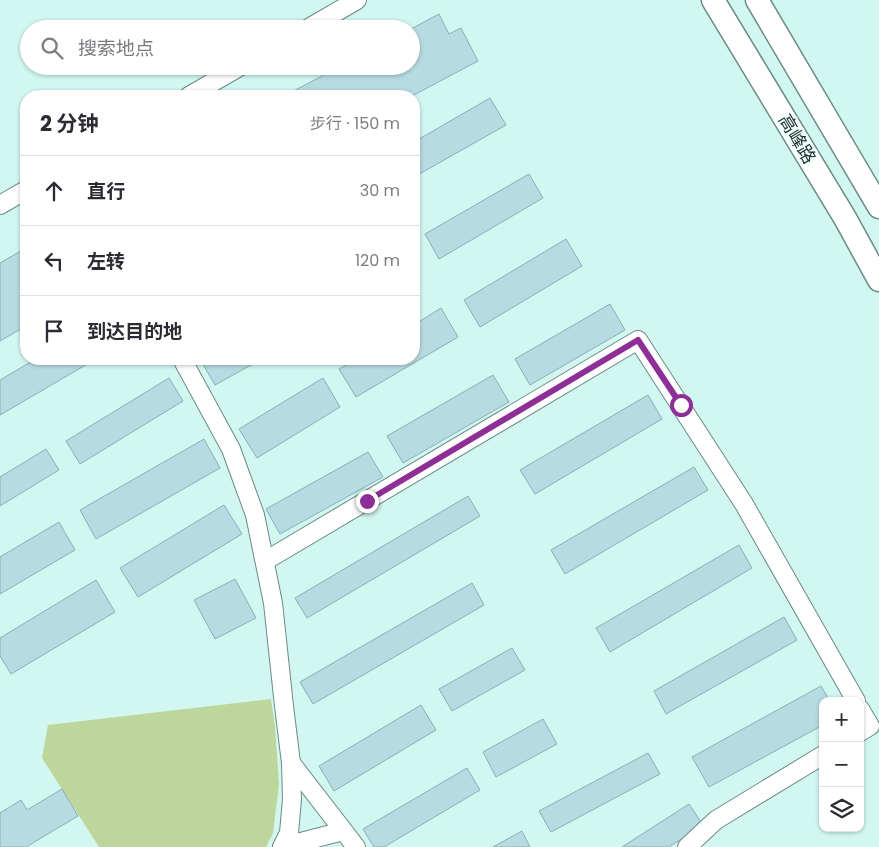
<!DOCTYPE html>
<html lang="zh">
<meta charset="utf-8">
<style>
:root{--surface:#fff;--page:#f7f7f7;--text:#2b2b33;--muted:#7c7c81;--line:#e1e1e2}
body{margin:0;font-family:Poppins,"Noto Sans SC",sans-serif;background:var(--page);color:var(--text)}
.controls{position:absolute;right:15px;bottom:15px;display:grid;overflow:hidden;border-radius:10px;box-shadow:0 1px 4px #0004}
.controls button{width:45px;height:45px;display:grid;place-items:center;padding:0;border:0;border-bottom:1px solid var(--line);background:var(--surface);color:var(--text);font:25px sans-serif}
.stop{position:absolute;width:15px;height:15px;margin:-11px;border:4px solid #8e2f98;border-radius:50%;background:#fff}
.stop.end{background:#8e2f98;border-color:#fff;box-shadow:0 1px 5px #0008}
.list{margin:0;padding:0;list-style:none}
h2{display:flex;justify-content:space-between;align-items:center;height:65px;margin:0;padding:0 20px;font-size:21px}
h2 small{font-size:16px;font-weight:400;color:var(--muted)}
.list li{display:grid;grid-template-columns:32px 1fr auto;gap:15px;align-items:center;box-sizing:border-box;height:70px;padding:0 20px;border-top:1px solid var(--line)}
.list b{display:block;font-size:19px;white-space:nowrap}
.list em{font-size:16px;font-style:normal;color:var(--muted)}
.icon{flex:none;width:28px;height:28px;fill:none;stroke:currentColor;stroke-width:2;stroke-linecap:round;stroke-linejoin:round}
.map{position:relative;flex:none;width:879px;height:847px;overflow:hidden}
.search{position:absolute;background:var(--surface);box-shadow:0 1px 4px #0004;left:20px;top:20px;width:400px;height:55px;display:flex;align-items:center;gap:12px;box-sizing:border-box;padding:0 18px;border-radius:28px;color:var(--muted);font-size:19px}
.panel{position:absolute;background:var(--surface);box-shadow:0 1px 4px #0004;left:20px;top:90px;width:400px;height:275px;border-radius:20px}
.map>svg:first-child{display:block}
.green{fill:#bcd69c}
.building{fill:#b7dbe2;stroke:#8baeb5}
.lines{fill:none;stroke-linecap:round;stroke-linejoin:round}
.minor-casing{stroke:#698b85;stroke-width:20}
.major-casing{stroke:#698b85;stroke-width:25}
.minor{stroke:#fff;stroke-width:18}
.major{stroke:#fff;stroke-width:22}
.route{stroke:#8e2f98;stroke-width:6}
.labels{text-anchor:middle;stroke-width:4.5;stroke-linejoin:round;paint-order:stroke}
.street-label{font-size:18px;fill:#243230;stroke:#f0fefc}
</style>
<div class="map">
<svg width="879" height="847" viewBox="0 0 879 847">
<rect width="100%" height="100%" fill="#d1f7f0"/>
<polygon class="green" points="271,699 275,727 279,784 273,833 266,847 99,847 42,758 48,725"/>
<g class="building">
<polygon points="439,14 449,34 461,28 478,61 412,96 287,96 286,95 341,66 411,66 411,29"/>
<polygon points="490,98 506,125 414,177 414,142"/>
<polygon points="529,174 543,198 439,259 425,234"/>
<polygon points="566,239 582,266 480,327 464,300"/>
<polygon points="26,248 26,326 0,341 0,263"/>
<polygon points="610,304 625,330 530,385 515,359"/>
<polygon points="441,308 458,337 356,397 339,369 357,359 414,359 414,325"/>
<polygon points="36,359 96,359 0,415 0,380"/>
<polygon points="200,359 262,359 215,385"/>
<polygon points="493,375 509,402 403,463 387,436"/>
<polygon points="169,378 183,401 80,464 66,441"/>
<polygon points="323,378 340,407 257,458 239,429"/>
<polygon points="648,395 662,419 535,494 520,470"/>
<polygon points="204,439 220,468 96,539 80,510"/>
<polygon points="46,449 59,470 0,506 0,477"/>
<polygon points="368,452 383,477 280,534 266,509"/>
<polygon points="694,467 708,490 565,574 551,550"/>
<polygon points="468,496 480,516 307,618 295,598"/>
<polygon points="224,505 242,534 138,597 120,568"/>
<polygon points="59,522 75,550 0,594 0,557"/>
<polygon points="739,545 752,568 610,652 596,628"/>
<polygon points="235,579 256,618 215,639 194,600"/>
<polygon points="96,580 115,612 11,674 0,656 0,638"/>
<polygon points="472,583 484,605 313,704 300,682"/>
<polygon points="784,617 797,640 666,714 654,691"/>
<polygon points="512,648 525,670 452,711 439,689"/>
<polygon points="821,686 830,701 823,701 823,725 709,787 692,757"/>
<polygon points="421,705 436,730 334,791 319,766"/>
<polygon points="543,719 557,744 496,777 483,752"/>
<polygon points="648,753 660,774 551,832 539,811"/>
<polygon points="467,768 480,790 384,847 374,847 363,829"/>
<polygon points="62,789 78,816 26,847 0,847 0,813 21,800 27,810"/>
<polygon points="689,804 703,825 669,847 622,847"/>
<polygon points="522,831 530,847 493,847"/>
</g>
<g class="lines">
<defs>
<g id="minor">
<polyline points="307,29 357,0"/>
<polyline points="189,96 241,66"/>
<polyline points="0,205 26,190"/>
<polyline points="182,359 231,449 255,515 273,603 284,706 291,763 292,799 289,833 282,847"/>
<polyline points="265,561 638,340 744,504 856,701"/>
<polyline points="860,709 870,726 860,732"/>
<polyline points="291,763 356,847"/>
<polyline points="282,847 343,831"/>
<polyline points="687,847 716,820 823,755"/>
</g>
<g id="major">
<polyline points="713,0 845,218 879,280"/>
<polyline points="757,0 879,207"/>
</g>
</defs>
<use href="#minor" class="minor-casing"/>
<use href="#major" class="major-casing"/>
<use href="#minor" class="minor"/>
<use href="#major" class="major"/>
</g>
<g class="lines">
<polyline class="route" points="367,501 638,340 681,405"/>
</g>
<g class="labels">
<g class="street-label">
<text transform="translate(797 139) rotate(59)" y="6">高峰路</text>
</g>
</g>
</svg>
<div class="controls">
<button>+</button>
<button>−</button>
<button><svg class="icon" aria-label="layers" viewBox="0 0 24 24"><path d="M12 4l9 5-9 5-9-5zM3 14l9 5 9-5"/></svg></button>
</div>
<div class="stop" style="left:681px;top:405px"></div>
<div class="stop end" style="left:367px;top:501px"></div>
<div class="search"><svg class="icon" aria-label="search" viewBox="0 0 24 24"><circle cx="10" cy="10" r="6"/><path d="M15 15l6 6"/></svg>搜索地点</div>
<section class="panel">
<h2>2 分钟<small>步行 · 150 m</small></h2>
<ul class="list">
<li><svg class="icon" aria-label="ahead" viewBox="0 0 24 24"><path d="M12 20V5M6 11l6-6 6 6"/></svg><div><b>直行</b></div><em>30 m</em></li>
<li><svg class="icon" aria-label="left" viewBox="0 0 24 24"><path d="M17 20v-9H6M10 6l-5 5 5 5"/></svg><div><b>左转</b></div><em>120 m</em></li>
<li><svg class="icon" aria-label="arrive" viewBox="0 0 24 24"><path d="M6 21V4h12l-3 4 3 4H6"/></svg><div><b>到达目的地</b></div></li>
</ul>
</section>
</div>
